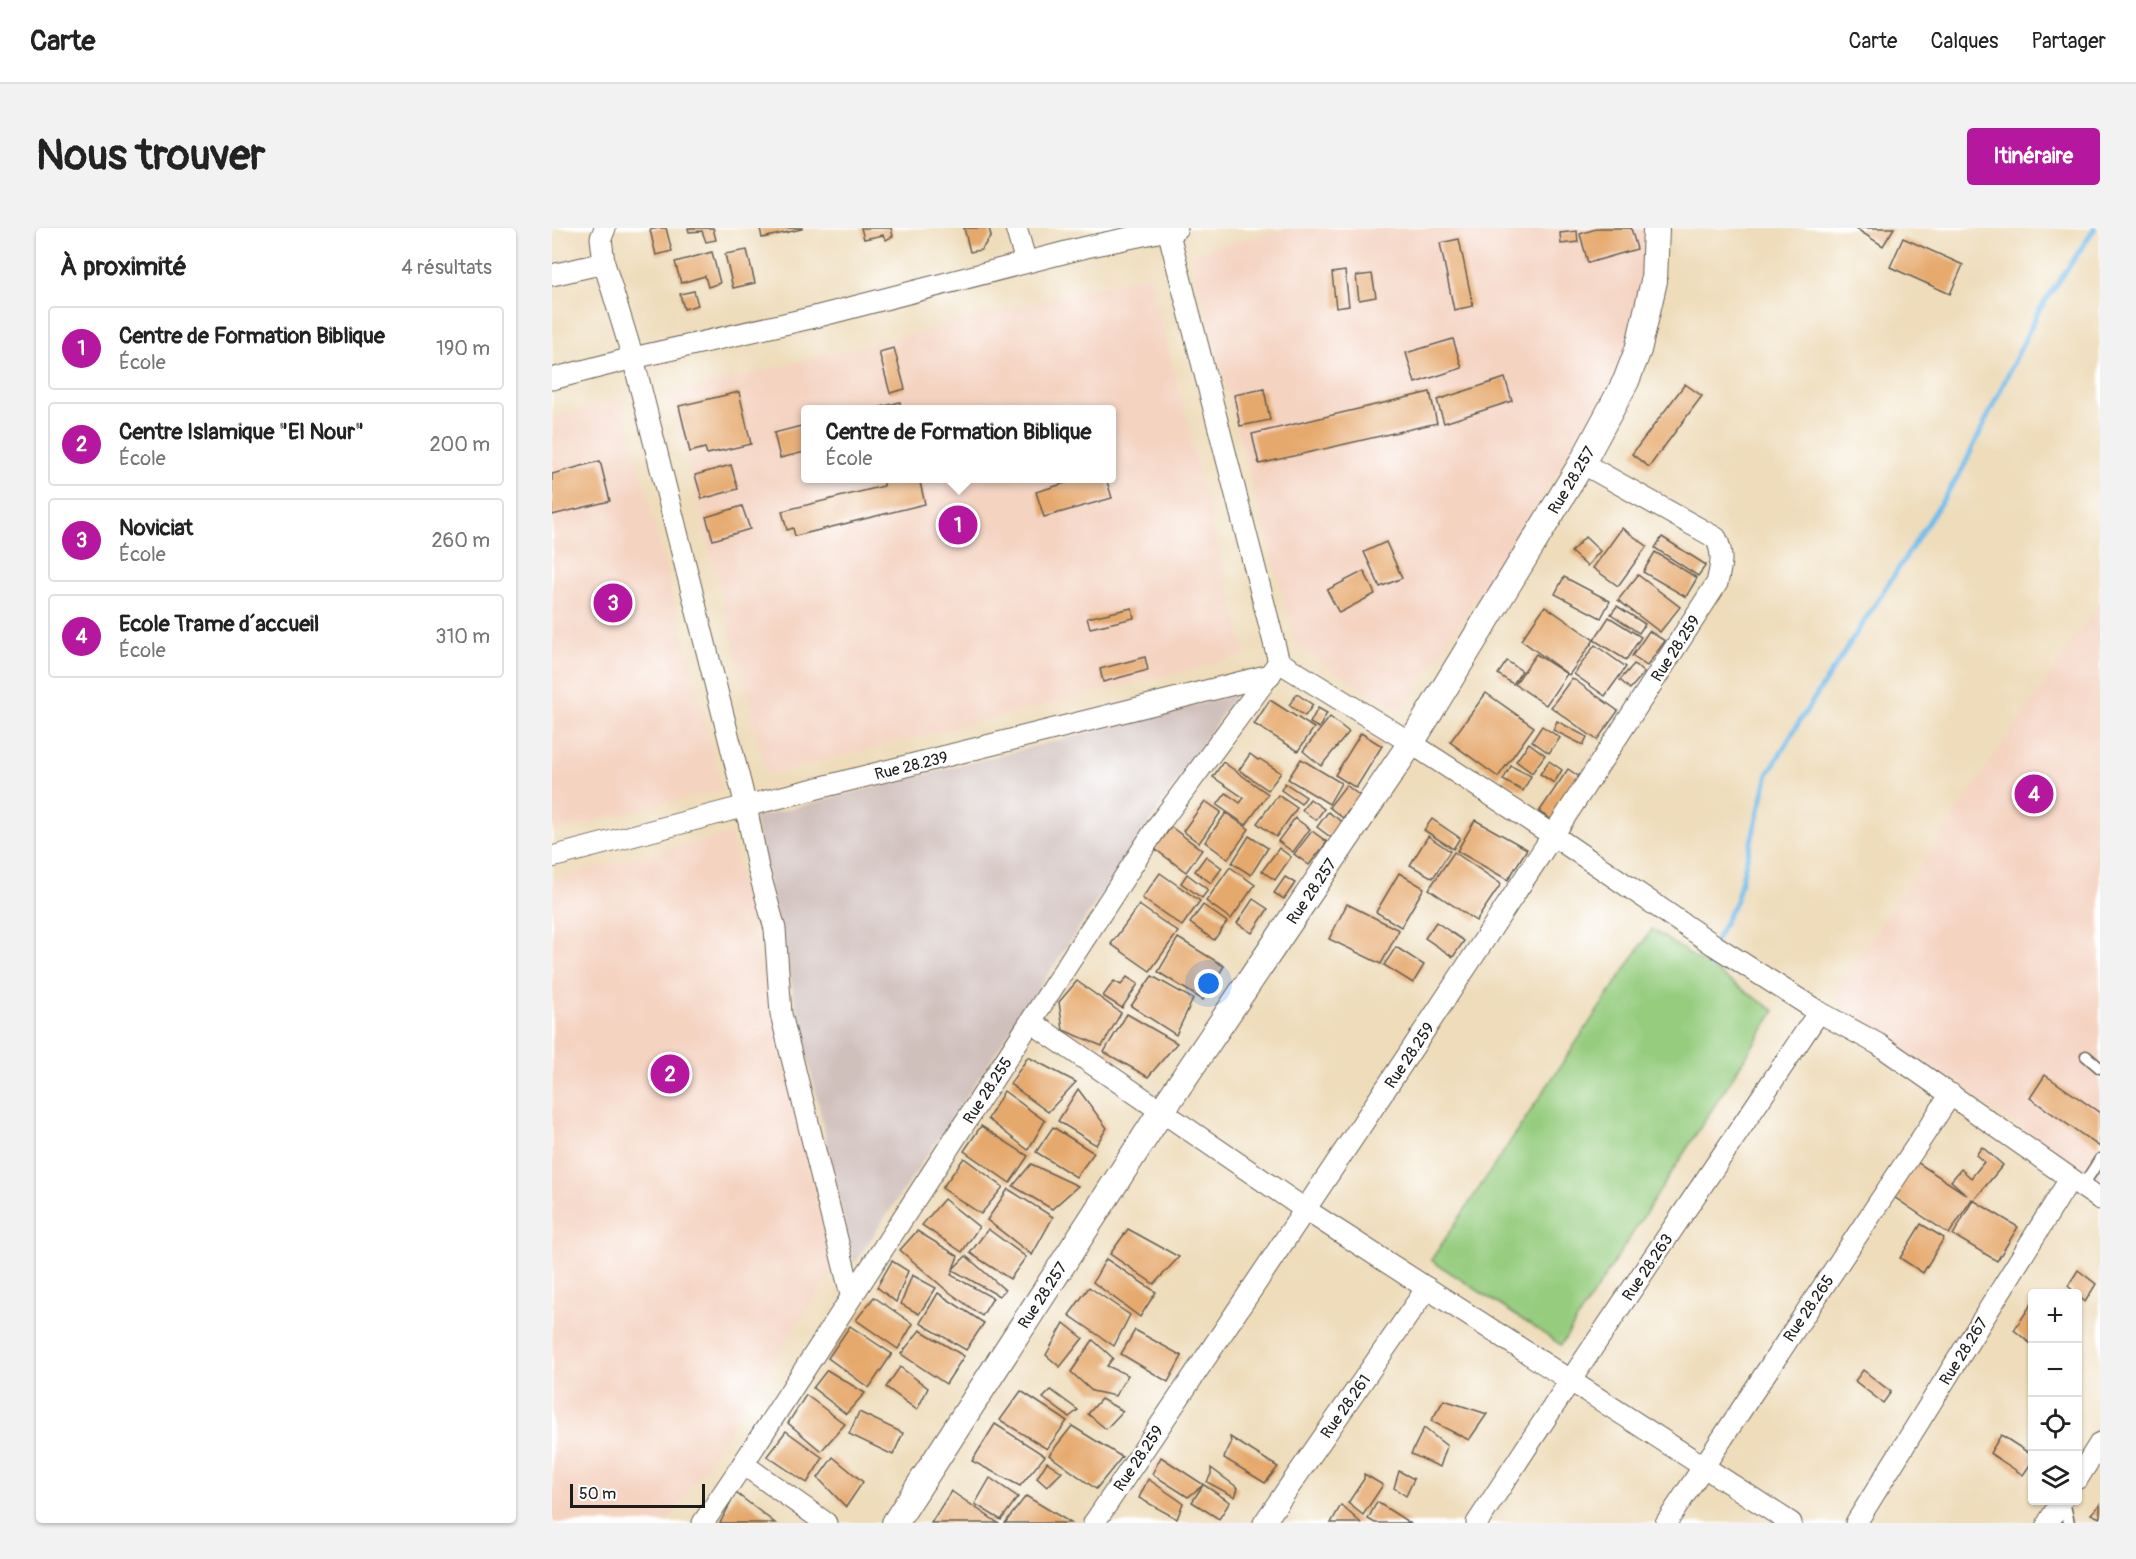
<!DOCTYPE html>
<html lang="fr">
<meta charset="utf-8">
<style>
:root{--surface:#fff;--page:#f2f2f2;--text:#222;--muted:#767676;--line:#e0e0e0;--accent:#b5179e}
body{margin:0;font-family:Pangolin,sans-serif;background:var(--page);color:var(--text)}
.controls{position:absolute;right:18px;bottom:18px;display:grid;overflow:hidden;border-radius:6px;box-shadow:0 2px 4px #0004}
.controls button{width:54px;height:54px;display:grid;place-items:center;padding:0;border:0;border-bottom:2px solid var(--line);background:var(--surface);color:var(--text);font:30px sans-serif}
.scale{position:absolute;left:18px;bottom:15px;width:135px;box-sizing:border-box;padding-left:6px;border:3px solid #1c1c1c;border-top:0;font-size:16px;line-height:21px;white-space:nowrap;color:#1c1c1c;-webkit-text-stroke:4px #fff;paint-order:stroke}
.you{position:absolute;left:657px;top:756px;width:21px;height:21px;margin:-15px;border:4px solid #fff;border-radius:50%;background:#1a73e8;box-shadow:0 0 0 9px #1a73e833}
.badge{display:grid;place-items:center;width:39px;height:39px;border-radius:50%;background:var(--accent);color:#fff;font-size:20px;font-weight:700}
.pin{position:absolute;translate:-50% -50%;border:3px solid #fff;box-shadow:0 2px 6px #0006}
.popup{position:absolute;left:249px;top:177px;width:315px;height:78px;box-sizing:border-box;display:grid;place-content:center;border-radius:6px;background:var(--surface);filter:drop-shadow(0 2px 4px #0005);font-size:20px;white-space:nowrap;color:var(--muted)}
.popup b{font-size:22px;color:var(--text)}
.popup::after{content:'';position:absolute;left:50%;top:100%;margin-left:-12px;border:12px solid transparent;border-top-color:var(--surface)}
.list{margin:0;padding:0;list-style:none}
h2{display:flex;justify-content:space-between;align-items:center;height:78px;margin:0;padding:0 24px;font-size:26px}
h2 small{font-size:20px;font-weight:400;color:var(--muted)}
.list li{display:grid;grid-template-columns:39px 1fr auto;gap:18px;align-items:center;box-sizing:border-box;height:84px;margin:0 12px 12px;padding:0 12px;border:2px solid var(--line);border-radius:6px}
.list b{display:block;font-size:22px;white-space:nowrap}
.list p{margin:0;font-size:20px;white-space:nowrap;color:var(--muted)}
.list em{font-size:20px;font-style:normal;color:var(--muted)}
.icon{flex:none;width:33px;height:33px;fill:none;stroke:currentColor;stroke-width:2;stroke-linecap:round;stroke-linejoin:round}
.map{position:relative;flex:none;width:1548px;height:1295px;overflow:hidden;border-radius:6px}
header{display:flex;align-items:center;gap:36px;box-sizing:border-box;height:84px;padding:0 30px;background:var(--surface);border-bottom:2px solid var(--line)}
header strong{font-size:28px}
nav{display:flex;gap:33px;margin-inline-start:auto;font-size:21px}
.intro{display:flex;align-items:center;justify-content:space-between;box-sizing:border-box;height:144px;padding:0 36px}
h1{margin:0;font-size:42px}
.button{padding:15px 27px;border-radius:6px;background:var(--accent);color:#fff;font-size:21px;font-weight:700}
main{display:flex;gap:36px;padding:0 36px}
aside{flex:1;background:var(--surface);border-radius:6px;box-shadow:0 2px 4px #0004}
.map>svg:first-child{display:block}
.built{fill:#f4d3c1;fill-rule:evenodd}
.industrial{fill:#d0c0bc}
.green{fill:#95cc7e;stroke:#58744d;stroke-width:1.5}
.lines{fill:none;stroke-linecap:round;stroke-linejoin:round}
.stream{stroke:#73bdeb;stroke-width:5}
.building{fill:#e6a96d}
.service-casing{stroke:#665f53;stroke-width:13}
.minor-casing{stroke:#665f53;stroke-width:23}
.tertiary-casing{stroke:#665f53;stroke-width:28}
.service{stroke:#fff;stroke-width:10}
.minor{stroke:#fff;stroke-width:21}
.tertiary{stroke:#fff;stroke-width:26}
.labels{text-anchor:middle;stroke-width:5;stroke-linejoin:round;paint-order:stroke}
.street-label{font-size:16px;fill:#1c1c1c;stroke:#fff}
</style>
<header>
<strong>Carte</strong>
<nav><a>Carte</a><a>Calques</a><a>Partager</a></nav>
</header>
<div class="intro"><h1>Nous trouver</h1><a class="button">Itinéraire</a></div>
<main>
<aside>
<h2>À proximité<small>4 résultats</small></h2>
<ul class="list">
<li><span class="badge">1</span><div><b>Centre de Formation Biblique</b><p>École</p></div><em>190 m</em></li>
<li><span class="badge">2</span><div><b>Centre Islamique &quot;El Nour&quot;</b><p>École</p></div><em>200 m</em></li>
<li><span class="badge">3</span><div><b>Noviciat</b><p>École</p></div><em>260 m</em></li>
<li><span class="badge">4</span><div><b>Ecole Trame d´accueil</b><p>École</p></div><em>310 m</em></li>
</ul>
</aside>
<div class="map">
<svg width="1548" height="1295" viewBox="0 0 1548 1295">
<rect width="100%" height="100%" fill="#fff"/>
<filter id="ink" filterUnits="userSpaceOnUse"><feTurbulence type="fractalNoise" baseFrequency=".0167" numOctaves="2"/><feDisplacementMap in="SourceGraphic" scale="12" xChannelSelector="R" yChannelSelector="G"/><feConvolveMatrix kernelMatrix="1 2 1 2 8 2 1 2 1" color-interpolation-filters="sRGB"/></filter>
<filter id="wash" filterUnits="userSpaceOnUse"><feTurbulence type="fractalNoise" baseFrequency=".008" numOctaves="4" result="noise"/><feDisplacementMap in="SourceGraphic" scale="24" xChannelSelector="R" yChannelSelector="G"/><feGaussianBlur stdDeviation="1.35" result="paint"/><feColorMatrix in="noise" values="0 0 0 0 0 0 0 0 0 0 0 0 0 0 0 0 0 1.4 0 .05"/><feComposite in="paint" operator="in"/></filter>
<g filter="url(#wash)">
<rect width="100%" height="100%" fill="#eedcba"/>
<g class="built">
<polygon points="736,0 1097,0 1085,101 1045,184 849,485 744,418 638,25"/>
<path d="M597,46L694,427L215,547L118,166ZM253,182H559V250H253Z"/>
<polygon points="70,171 170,561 0,604 0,189"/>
<polygon points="1548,373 1548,953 1286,779 1285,760"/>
<polygon points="178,606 282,1042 116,1295 0,1295 0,651"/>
</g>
<polygon class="industrial" points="683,467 302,1036 202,590"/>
<polygon class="green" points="1100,701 1223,783 1009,1117 879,1032"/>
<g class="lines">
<g class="stream">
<polyline points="1163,714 1185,670 1216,546 1249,491 1410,242 1486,84 1543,0"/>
<polyline points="1159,739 1161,723"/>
</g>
</g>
<g id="blocks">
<g class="building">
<polygon points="107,0 114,0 120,23 104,27 98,2"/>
<polygon points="136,0 161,0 164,12 154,14 150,3 137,4"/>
<polygon points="208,0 250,0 250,1 210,10"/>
<polygon points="309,0 339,0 341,8 334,12 331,7 312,11"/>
<polygon points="412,0 437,0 439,8 429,22 418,24"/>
<polygon points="1047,0 1079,0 1085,21 1036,35 1028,6"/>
<polygon points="1303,0 1342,0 1331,18"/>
<polygon points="1025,3 1026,14 1009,16 1008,5"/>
<polygon points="1351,10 1411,37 1398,66 1338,39"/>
<polygon points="907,11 921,78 902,82 888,15"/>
<polygon points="195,22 203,55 181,60 173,26"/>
<polygon points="160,24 168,55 156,59 153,48 129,55 123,34"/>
<polygon points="793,43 797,78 784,80 780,45"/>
<polygon points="820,46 824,69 807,72 804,48"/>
<polygon points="142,63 146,77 132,81 128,66"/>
<polygon points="901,111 910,140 863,155 854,125"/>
<polygon points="342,120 353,161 338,165 327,124"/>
<polygon points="953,150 960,173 892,195 885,172"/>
<polygon points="1133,156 1150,168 1097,239 1080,226"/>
<polygon points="712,161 718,192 688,198 682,167"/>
<polygon points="187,164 199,216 155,226 153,220 138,224 127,178"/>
<polygon points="878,164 885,195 707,236 700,206"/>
<polygon points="348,174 349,182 321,182 321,181"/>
<polygon points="253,197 253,224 228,230 222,205"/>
<polygon points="48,233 58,273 0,287 0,246"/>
<polygon points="179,237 186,261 150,271 143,247"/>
<polygon points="336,250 367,250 373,276 243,308 241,300 235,302 230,283 332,258 332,253 336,253"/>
<polygon points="530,250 554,250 560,270 492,289 484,264"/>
<polygon points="190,278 198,301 161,312 154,289"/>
<polygon points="1070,300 1095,318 1066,358 1041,340"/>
<polygon points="1033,309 1048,323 1035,338 1019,324"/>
<polygon points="1110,309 1154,337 1146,348 1103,320"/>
<polygon points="834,314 850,350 828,359 812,324"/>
<polygon points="1103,324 1145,350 1134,369 1091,344"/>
<polygon points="812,343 823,366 787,385 775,362"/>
<polygon points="1086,347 1128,379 1108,404 1066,372"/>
<polygon points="1012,349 1058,373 1049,390 1003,366"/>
<polygon points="993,378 1042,412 1017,447 969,412"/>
<polygon points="1065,378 1093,396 1087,405 1059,386"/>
<polygon points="580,380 582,390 538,400 535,390"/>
<polygon points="1057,389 1089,409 1074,432 1042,412"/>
<polygon points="1097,403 1113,413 1095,438 1080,428"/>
<polygon points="1043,417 1074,439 1053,468 1022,446"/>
<polygon points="984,426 1015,446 994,477 963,456"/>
<polygon points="593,429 596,442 551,454 548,441"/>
<polygon points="955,433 970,443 961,456 946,446"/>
<polygon points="1082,436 1092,445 1078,461 1068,452"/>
<polygon points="1020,450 1066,483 1045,512 999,479"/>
<polygon points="934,465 982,499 946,549 898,514"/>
<polygon points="745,466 761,477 753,488 737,477"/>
<polygon points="718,472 762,500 746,523 702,496"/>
<polygon points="766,480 775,485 767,500 758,495"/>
<polygon points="778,489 797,504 769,538 751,523"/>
<polygon points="1005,493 1035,509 1031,517 1001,502"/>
<polygon points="990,498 1008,510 997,525 980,513"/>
<polygon points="809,505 830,518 804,560 783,547"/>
<polygon points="977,515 993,527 980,545 964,533"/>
<polygon points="698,526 706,532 708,531 729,545 716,562 687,542"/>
<polygon points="749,531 789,555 777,576 736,551"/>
<polygon points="997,533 1010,542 1002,555 988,546"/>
<polygon points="671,534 716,566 694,597 665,577 674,565 688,575 692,570 661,549"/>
<polygon points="959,538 979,548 971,563 951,552"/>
<polygon points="1016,541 1029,550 1001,593 987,584"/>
<polygon points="733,555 754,569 749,576 729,562"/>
<polygon points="794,557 808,568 791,590 777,579"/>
<polygon points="726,567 745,580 724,609 705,595"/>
<polygon points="758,571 772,581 764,592 750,582"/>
<polygon points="653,573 669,584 647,615 631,603"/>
<polygon points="776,584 792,595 781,611 765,599"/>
<polygon points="674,585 697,601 676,631 653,614"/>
<polygon points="743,590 758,601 741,624 726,613"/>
<polygon points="880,591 908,610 901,621 872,602"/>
<polygon points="923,592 975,621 956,652 905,623"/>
<polygon points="619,599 650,622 634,644 603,621"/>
<polygon points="760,603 775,614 757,637 742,626"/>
<polygon points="697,608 716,620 699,647 680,635"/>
<polygon points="876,608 898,623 881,650 858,637"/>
<polygon points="727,620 739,629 723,652 710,643"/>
<polygon points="902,624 949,656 924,693 877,661"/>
<polygon points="654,628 670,640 659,655 643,643"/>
<polygon points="678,639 703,657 679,691 654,673"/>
<polygon points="608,645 648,673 630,698 590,670"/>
<polygon points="847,645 872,660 849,699 824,684"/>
<polygon points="635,646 656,662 650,670 629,655"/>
<polygon points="733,649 743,655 732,671 722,665"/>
<polygon points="701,671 716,681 700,705 685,695"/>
<polygon points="795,676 847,702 829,736 777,711"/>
<polygon points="587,677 626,704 598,743 559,716"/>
<polygon points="651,677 675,694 662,712 638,695"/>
<polygon points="884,694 912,713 901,729 873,710"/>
<polygon points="626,710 672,738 651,772 606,744"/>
<polygon points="844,719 872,737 861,755 832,737"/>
<polygon points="600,748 641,771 624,807 579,778"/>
<polygon points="575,749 586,756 570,780 551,768 562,753 569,757"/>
<polygon points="525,753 569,785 550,818 511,802 507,774"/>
<polygon points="575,786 625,815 596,849 552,824"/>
<polygon points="476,829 524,854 496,884 458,856"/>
<polygon points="1493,847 1548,885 1548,919 1478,870"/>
<polygon points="526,861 555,900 544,917 506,893"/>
<polygon points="452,863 493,893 476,922 436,891"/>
<polygon points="429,898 476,928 458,955 412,923"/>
<polygon points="501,899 542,925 524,949 484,924"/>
<polygon points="1430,919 1451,937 1422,972 1420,971 1397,1006 1342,969 1365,934 1415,967 1399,953 1409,941 1419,950 1432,934 1424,927"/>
<polygon points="412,930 451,959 429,986 390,960"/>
<polygon points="479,936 526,958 500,981 461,958"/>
<polygon points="456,961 501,989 480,1027 435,992"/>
<polygon points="392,971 427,999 410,1024 370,997"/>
<polygon points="1421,972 1466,999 1445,1033 1401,1007"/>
<polygon points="1369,996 1392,1010 1371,1045 1348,1030"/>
<polygon points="436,1001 474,1029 458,1051 418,1025"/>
<polygon points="576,1001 627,1029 602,1056 558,1026"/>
<polygon points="365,1003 406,1028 401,1041 414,1028 453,1062 447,1068 401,1042 399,1047 441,1070 430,1088 393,1061 348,1022"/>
<polygon points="554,1031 604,1064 588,1089 541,1054"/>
<polygon points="340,1033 356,1043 344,1074 325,1059"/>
<polygon points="1526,1042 1544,1056 1533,1074 1516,1058"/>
<polygon points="360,1047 384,1060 367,1086 349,1076"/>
<polygon points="537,1059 578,1087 562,1118 517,1087"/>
<polygon points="386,1065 432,1095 414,1122 368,1095"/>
<polygon points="322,1069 361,1096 346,1121 304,1092"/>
<polygon points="1480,1075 1480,1117 1462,1102"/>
<polygon points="512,1095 531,1110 508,1139 494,1127"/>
<polygon points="298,1098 340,1126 317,1160 276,1130"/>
<polygon points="368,1102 412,1128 394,1156 349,1126"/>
<polygon points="583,1102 630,1128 616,1154 569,1126"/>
<polygon points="541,1112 561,1130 555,1138 576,1147 563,1168 540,1163 519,1144"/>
<polygon points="348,1139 376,1160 365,1182 334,1159"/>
<polygon points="275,1142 313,1165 294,1186 261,1160"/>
<polygon points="1311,1142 1339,1164 1331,1175 1303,1153"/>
<polygon points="499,1162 526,1182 517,1189 491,1170"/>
<polygon points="469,1163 515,1193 495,1221 448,1192"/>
<polygon points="254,1167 293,1196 269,1223 236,1195"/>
<polygon points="549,1171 571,1183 554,1201 536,1186"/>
<polygon points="892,1172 935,1186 917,1212 879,1193"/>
<polygon points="307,1184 351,1205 341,1227 297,1206"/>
<polygon points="443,1196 493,1228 468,1258 420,1233"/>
<polygon points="520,1198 570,1229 544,1261 497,1227"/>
<polygon points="872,1200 895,1218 888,1239 859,1226"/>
<polygon points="234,1203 271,1230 255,1255 215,1228"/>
<polygon points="1449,1207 1480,1227 1480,1234 1471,1247 1438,1225"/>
<polygon points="678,1209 726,1239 713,1255 672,1230 679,1215"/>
<polygon points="281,1229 311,1254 294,1279 266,1250"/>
<polygon points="609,1229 678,1274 667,1291 640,1274 651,1257 636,1269 600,1246"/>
<polygon points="495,1234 510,1244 495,1259 485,1250"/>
<polygon points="659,1240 686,1260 683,1269 655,1254 659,1246"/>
<polygon points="847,1243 862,1251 854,1268 842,1260"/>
<polygon points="812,1246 831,1257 811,1287 796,1275 812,1251"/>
<polygon points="438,1250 466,1269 449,1292 423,1276"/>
<polygon points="596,1251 631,1275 625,1291 587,1270"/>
<polygon points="399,1263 446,1295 379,1295"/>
<polygon points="184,1265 223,1295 168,1295"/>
<polygon points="474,1268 519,1295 453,1295"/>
<polygon points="825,1274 858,1295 823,1295 816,1291"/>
<polygon points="1548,1276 1548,1290 1539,1286"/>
<polygon points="789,1277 809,1295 779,1295"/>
</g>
</g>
</g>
<g filter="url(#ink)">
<use href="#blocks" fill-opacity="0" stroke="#665f53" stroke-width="1.5"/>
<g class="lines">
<defs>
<g id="service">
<polyline points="1534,828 1548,840"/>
<polyline points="1530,959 1548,931"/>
<polyline points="1512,1273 1517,1295"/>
</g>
<g id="minor">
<polyline points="53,0 49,10 52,35 81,130 194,578 206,640 223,701 229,786 299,1067"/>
<polyline points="464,0 474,34"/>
<polyline points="616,2 727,434 859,515 1002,608 1162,717 1267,784 1326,816 1548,971"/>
<polyline points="0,47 52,35"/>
<polyline points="0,151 81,130 263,89 534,19 625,0"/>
<polyline points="0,629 194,578 718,447"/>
<polyline points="479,794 754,982 1239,1295"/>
<polyline points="191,1236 274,1295"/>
<polyline points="1526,1250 1548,1215"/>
<polyline points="151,1295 191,1236 607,596 727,434"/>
<path d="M542,1295C753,984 961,671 1165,355C1169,338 1172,326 1164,310L1030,235"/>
<polyline points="712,1295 875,1060"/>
<polyline points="925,1295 1018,1153 1267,784"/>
<polyline points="1114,1295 1399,866"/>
<polyline points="1304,1295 1518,951"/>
<polyline points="1496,1295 1510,1272"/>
</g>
<polyline id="tertiary" points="343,1295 609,884 859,515 1030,235 1074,153 1086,122 1102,53 1104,0"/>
</defs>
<use href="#service" class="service-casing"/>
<use href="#minor" class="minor-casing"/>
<use href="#tertiary" class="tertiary-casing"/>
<use href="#service" class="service"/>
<use href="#minor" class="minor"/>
<use href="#tertiary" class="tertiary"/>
</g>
</g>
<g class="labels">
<g class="street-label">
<text transform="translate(1019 252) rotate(-59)" y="6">Rue 28.257</text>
<text transform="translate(1123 420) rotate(-57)" y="6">Rue 28.259</text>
<text transform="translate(359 537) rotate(-14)" y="6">Rue 28.239</text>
<text transform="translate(759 663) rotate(-56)" y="6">Rue 28.257</text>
<text transform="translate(857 827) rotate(-56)" y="6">Rue 28.259</text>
<text transform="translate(435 862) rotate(-57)" y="6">Rue 28.255</text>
<text transform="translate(1095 1039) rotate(-56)" y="6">Rue 28.263</text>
<text transform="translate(490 1067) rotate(-57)" y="6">Rue 28.257</text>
<text transform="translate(1256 1080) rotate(-56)" y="6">Rue 28.265</text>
<text transform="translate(1411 1123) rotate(-58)" y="6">Rue 28.267</text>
<text transform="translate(793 1178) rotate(-55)" y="6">Rue 28.261</text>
<text transform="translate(586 1230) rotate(-56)" y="6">Rue 28.259</text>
</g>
</g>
</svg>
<div class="controls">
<button>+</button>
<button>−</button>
<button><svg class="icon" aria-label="locate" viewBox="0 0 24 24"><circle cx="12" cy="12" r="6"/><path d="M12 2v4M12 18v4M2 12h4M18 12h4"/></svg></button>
<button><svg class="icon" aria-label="layers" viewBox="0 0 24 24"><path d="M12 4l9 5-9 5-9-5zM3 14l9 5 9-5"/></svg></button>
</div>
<div class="scale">50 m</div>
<div class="you"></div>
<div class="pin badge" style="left:406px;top:297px">1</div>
<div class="popup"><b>Centre de Formation Biblique</b>École</div>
<div class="pin badge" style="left:118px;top:846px">2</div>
<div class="pin badge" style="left:61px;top:375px">3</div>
<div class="pin badge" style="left:1482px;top:566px">4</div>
</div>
</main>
